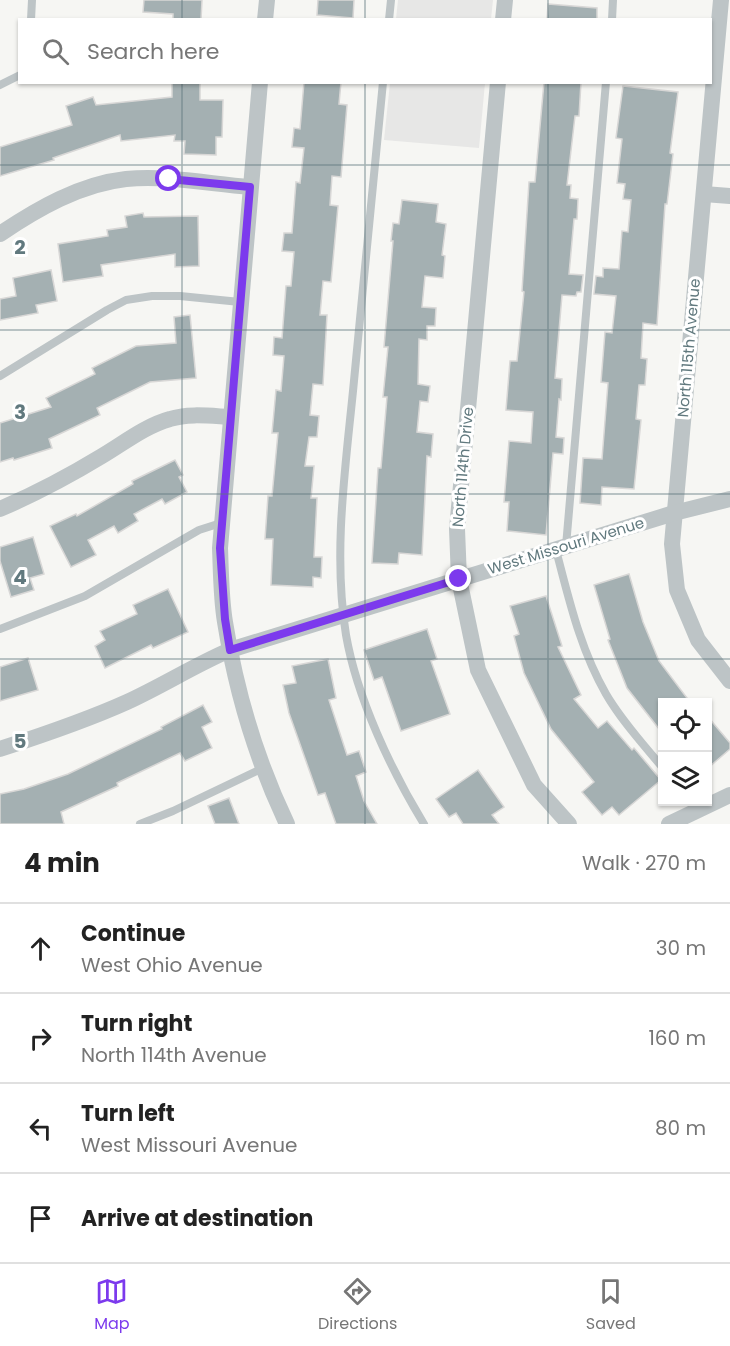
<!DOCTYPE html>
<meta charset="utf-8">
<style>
:root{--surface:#fff;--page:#f6f6f6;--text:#222;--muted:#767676;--line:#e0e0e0;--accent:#7c3aed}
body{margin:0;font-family:Poppins,sans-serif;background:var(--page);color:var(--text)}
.controls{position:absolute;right:18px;bottom:18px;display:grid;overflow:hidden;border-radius:0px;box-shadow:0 2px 4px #0004}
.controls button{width:54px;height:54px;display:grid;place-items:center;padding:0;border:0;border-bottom:2px solid var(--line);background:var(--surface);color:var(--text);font:30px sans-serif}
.stop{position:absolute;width:18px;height:18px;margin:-14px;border:4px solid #7c3aed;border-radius:50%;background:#fff}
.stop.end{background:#7c3aed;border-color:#fff;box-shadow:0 2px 6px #0008}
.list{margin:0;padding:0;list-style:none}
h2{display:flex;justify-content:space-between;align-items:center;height:78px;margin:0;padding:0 24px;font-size:26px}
h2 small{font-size:20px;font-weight:400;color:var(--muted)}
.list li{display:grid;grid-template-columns:39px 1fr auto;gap:18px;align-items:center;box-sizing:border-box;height:90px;padding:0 24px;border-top:2px solid var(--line)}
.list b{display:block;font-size:22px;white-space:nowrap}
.list p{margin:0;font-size:20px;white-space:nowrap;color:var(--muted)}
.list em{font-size:20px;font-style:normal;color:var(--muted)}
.icon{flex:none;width:33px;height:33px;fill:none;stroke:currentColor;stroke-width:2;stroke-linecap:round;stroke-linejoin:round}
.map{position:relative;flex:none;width:730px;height:824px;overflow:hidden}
.search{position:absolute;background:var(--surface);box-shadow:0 2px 4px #0004;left:18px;right:18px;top:18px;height:66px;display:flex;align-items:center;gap:15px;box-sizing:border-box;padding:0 21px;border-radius:0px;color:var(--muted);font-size:22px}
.sheet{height:438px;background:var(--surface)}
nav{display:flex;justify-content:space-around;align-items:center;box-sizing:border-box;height:84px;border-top:2px solid var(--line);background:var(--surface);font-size:16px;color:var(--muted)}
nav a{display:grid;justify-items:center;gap:3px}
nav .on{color:var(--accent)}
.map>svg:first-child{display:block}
.built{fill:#e7e7e6}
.building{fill:#a4b0b2;stroke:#d8d7d6;stroke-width:1.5}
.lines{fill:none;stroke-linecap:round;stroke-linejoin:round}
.lane{stroke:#bdc4c6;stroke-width:8}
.street{stroke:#bdc4c6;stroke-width:16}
.route{stroke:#7c3aed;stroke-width:8}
.grid{fill:none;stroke:#61797e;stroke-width:1.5;stroke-opacity:0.55}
.labels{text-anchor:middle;stroke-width:6;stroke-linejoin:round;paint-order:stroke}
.street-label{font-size:15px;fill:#61797e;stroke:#fff}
.grid-label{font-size:20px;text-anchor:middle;font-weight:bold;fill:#61797e;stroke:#fff;stroke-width:6;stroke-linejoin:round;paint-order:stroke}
</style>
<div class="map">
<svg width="730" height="824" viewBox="0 0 730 824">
<rect width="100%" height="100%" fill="#f6f6f3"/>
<g class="built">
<polygon points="398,0 493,0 491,19 396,19"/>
<polygon points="390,83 485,83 479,148 384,140"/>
</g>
<g class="building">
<polygon points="144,0 202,0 201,20 173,20 173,14 143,12"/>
<polygon points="318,0 354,0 353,18 317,15"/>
<polygon points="548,4 597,8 597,20 547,20"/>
<polygon points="172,82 200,82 200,100 223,100 222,137 216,137 216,155 184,154 185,141 174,141 175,135 121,141 120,135 53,158 54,160 0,176 0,147 72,125 66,106 93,97 96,105 172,97"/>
<polygon points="304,82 341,82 339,104 347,105 341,177 332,176 330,205 338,206 331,282 323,281 320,315 327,315 323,385 313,384 310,415 319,416 317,437 309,437 305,466 314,466 311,498 317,498 314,557 322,557 321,578 313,577 313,587 271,585 273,539 265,539 268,496 272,496 278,433 272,433 276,390 281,391 284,356 273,355 274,337 282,338 286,286 291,286 294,252 282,251 284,233 292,233 296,182 300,183 304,148 292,147 294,128 300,129"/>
<polygon points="544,82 581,82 579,116 575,116 567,185 571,185 570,198 578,199 577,219 574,219 569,274 583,275 581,292 577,292 576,296 562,295 555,378 562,379 561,400 559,399 556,437 564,438 563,454 553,453 546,535 507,531 509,502 504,502 509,441 531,443 533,412 506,410 510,361 517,361 524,292 522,291 529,182 535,182"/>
<polygon points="623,86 678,92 670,153 673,154 667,204 665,204 657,325 643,323 641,358 647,359 645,385 639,385 636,419 641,420 634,489 602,487 601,505 580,503 583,458 602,459 608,383 601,382 605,332 612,333 616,296 594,294 596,276 603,277 603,268 619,269 622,231 628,232 631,200 623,199 625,184 617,183 622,139 616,138"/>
<polygon points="402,200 438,204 436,222 446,224 442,255 445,256 443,278 425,276 422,307 436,308 435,326 427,326 427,340 419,339 418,384 430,386 428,402 420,401 417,432 433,434 431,457 427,456 422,555 399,553 398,564 372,563 378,468 381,468 387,397 383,397 388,347 384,347 393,241 391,241 393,223 399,224"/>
<polygon points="143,213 144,217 198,216 199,266 175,267 175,254 101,265 103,276 63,282 58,244 108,236 107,230 127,227 125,216"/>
<polygon points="51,270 57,301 36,305 38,313 0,320 0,299 16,296 13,278"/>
<polygon points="190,315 196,378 150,382 97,408 100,415 49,439 52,448 14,460 13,458 0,462 0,423 51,407 46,398 95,374 92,368 136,346 176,343 174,317"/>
<polygon points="175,460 183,475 179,477 187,492 165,504 162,499 134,514 138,521 118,533 114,526 88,540 96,555 71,567 50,526 76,514 77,516 133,484 132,481"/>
<polygon points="33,537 44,574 30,578 34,590 11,597 0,561 0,547"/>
<polygon points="629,574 643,622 659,661 690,702 663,702 663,734 627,688 608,640 610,639 594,585"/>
<polygon points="168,589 188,632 153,648 151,645 105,668 95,646 105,640 100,631 137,614 133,605"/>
<polygon points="546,596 562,646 558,647 581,695 574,699 598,728 607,721 632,750 634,748 661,780 619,815 612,807 602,815 582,792 594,782 551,729 524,673 514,636 519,634 510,606"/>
<polygon points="427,629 437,659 431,661 450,714 401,731 382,677 374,680 364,650"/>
<polygon points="28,658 38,690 0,701 0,667"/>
<polygon points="328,659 336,698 329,700 347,755 359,751 366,772 356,776 364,801 377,824 336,824 325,793 318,795 289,713 283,685 296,683 292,666"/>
<polygon points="203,705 212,722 202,727 212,748 185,761 180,753 117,783 118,786 61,812 64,824 0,824 0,794 24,789 68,774 162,729 161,727"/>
<polygon points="708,717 730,743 730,749 708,768"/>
<polygon points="478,770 504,807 492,815 499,824 463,824 456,813 449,817 436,799"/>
<polygon points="229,798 239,824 215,824 208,806"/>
</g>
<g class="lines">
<g class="lane">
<polyline points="31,20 32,0"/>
<polyline points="389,20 391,0"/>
<polyline points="612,20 613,0"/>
<path d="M383,82C373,185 363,288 353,391C345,471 333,555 346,635C357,698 391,770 424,824"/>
<polyline points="0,85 20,75"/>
<polyline points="0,376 107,310 126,300 152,296 180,296 240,302"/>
<polyline points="566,546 606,82"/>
<path d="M556,550C569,599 580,649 606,694C621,720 643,744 662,767"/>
<polyline points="0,629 85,596 199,530 221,523"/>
<polyline points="140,824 173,811 263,768"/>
</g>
<g class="street">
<polyline points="721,0 672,544 677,590 698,640 730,681"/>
<polyline points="265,20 267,0"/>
<polyline points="503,20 505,0"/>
<path d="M260,82L220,548C221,572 221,598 225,622C236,691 257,761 287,824"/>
<polyline points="498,82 457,529 459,579 478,670 534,785 569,824"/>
<polyline points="704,194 730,196"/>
<path d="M0,234C37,209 80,184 126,179C167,175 210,184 250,187"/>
<path d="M0,509C35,494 69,476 102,456C124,443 145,426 170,419C188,413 211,416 230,417"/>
<path d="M0,749C43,735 85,721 127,702C162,686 195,665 230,650L674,513L730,499"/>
<polyline points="669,824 730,795"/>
</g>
</g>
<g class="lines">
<polyline class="route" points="169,179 250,187 220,548 225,619 230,650 459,579"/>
</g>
<path class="grid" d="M182,0V20M365,0V20M548,0V20M182,82V824M365,82V824M548,82V824M0,165H730M0,330H730M0,494H730M0,659H730"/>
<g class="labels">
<g class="street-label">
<text transform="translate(689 348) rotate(-85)" y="5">North 115th Avenue</text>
<text transform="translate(463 467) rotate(-85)" y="5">North 114th Drive</text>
<text transform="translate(566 546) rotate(-17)" y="5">West Missouri Avenue</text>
</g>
</g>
<g class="grid-label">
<text x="20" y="254">2</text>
<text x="20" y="419">3</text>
<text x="20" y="584">4</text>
<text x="20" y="748">5</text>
</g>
</svg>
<div class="controls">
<button><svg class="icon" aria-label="locate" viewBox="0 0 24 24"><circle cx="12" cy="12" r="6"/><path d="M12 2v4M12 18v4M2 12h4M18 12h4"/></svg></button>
<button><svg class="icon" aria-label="layers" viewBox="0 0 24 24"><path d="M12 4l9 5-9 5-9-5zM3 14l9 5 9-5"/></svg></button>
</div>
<div class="stop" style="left:169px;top:179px"></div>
<div class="stop end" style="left:459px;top:579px"></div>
<div class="search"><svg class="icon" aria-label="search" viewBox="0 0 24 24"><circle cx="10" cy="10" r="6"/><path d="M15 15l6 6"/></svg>Search here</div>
</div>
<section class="sheet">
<h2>4 min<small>Walk · 270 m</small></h2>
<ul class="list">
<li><svg class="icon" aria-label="ahead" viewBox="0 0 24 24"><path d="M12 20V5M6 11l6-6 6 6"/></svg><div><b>Continue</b><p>West Ohio Avenue</p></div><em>30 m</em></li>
<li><svg class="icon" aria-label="right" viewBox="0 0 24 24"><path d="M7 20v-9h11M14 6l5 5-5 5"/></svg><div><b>Turn right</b><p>North 114th Avenue</p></div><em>160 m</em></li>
<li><svg class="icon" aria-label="left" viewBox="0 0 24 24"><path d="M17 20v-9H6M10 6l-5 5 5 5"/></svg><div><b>Turn left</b><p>West Missouri Avenue</p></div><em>80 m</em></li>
<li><svg class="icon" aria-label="arrive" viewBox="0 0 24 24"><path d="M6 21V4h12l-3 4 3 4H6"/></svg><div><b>Arrive at destination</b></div></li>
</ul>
</section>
<nav>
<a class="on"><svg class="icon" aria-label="map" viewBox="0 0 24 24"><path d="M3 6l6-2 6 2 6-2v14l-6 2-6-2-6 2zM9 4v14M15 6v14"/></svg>Map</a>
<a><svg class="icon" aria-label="directions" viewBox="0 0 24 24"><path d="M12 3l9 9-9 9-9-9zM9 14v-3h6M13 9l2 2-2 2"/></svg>Directions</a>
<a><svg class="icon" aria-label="saved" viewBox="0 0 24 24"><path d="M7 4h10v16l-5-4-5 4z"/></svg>Saved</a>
</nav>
